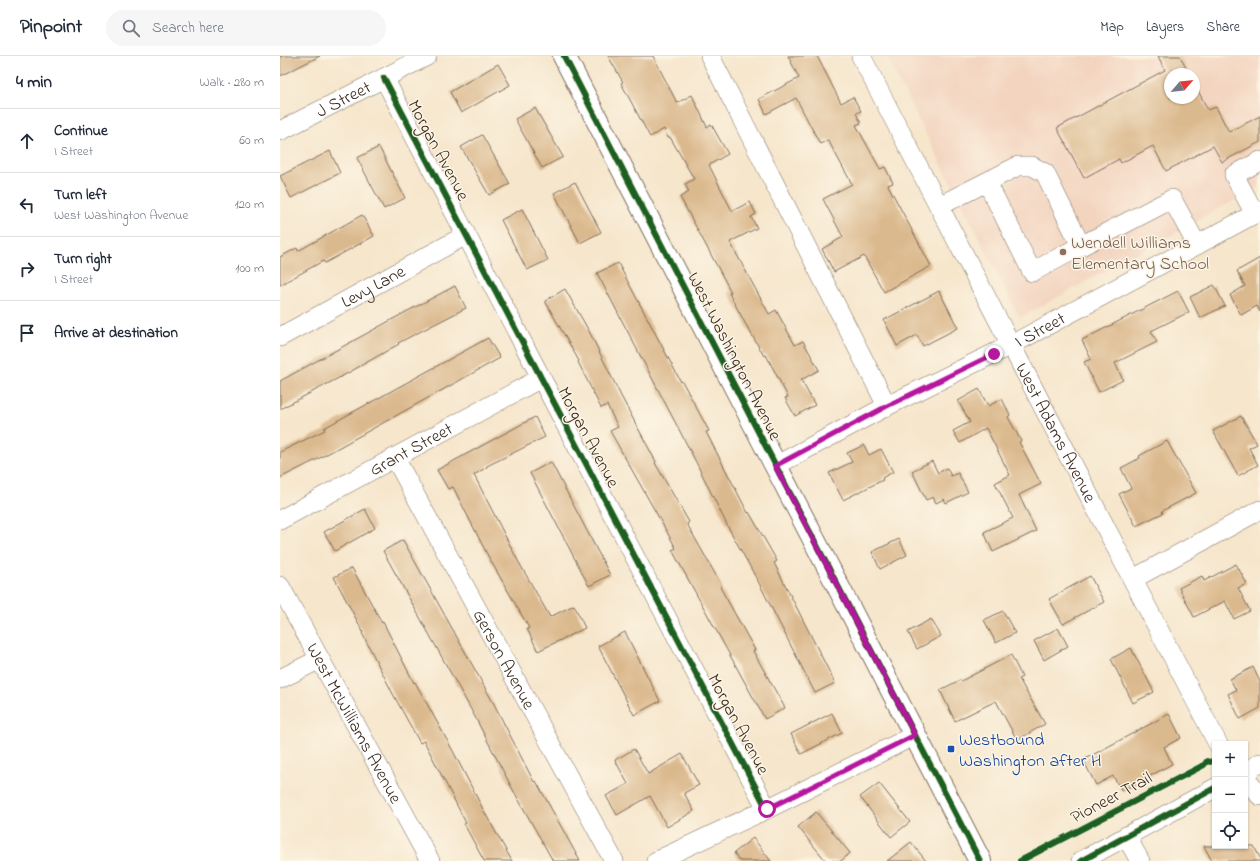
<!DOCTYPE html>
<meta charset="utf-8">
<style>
:root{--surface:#fff;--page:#f6f6f7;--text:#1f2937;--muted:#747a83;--line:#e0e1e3}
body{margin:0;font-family:"Indie Flower",sans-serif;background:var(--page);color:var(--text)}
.controls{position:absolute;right:12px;bottom:12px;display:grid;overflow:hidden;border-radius:0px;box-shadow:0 1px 3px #0004}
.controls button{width:36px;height:36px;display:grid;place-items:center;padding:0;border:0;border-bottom:1px solid var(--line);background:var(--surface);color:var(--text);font:20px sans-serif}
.compass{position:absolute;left:884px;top:12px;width:36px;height:36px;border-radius:50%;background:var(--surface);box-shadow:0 1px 3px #0004;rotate:62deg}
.stop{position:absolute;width:12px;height:12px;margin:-9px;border:3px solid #b5179e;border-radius:50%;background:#fff}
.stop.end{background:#b5179e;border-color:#fff;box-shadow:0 1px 4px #0008}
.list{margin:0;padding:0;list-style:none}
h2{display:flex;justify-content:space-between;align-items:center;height:52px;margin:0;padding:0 16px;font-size:17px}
h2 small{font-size:13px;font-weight:400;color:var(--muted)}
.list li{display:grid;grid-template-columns:26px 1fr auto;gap:12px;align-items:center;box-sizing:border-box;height:64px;padding:0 16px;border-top:1px solid var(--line)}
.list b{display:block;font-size:15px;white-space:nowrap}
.list p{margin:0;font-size:13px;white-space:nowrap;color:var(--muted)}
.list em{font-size:13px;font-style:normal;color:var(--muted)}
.icon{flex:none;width:22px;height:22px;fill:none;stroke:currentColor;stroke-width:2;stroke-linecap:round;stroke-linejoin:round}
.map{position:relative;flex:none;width:980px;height:805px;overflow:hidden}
header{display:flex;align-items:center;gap:24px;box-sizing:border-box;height:56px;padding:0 20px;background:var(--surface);border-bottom:1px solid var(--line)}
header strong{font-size:19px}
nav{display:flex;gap:22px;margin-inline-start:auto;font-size:14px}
.search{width:280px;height:36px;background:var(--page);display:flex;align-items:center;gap:10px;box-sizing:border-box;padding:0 14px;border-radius:22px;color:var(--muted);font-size:15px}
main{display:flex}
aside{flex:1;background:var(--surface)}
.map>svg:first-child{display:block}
.built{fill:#f3d4bf;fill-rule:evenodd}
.building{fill:#dbb98e}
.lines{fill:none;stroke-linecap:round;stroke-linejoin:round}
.minor-casing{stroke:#7c6c5b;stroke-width:20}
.major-casing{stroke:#7c6c5b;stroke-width:24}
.minor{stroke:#fff;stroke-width:19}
.major{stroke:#fff;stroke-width:22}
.cycleway-casing{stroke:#fcf5e5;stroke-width:8}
.cycleway{stroke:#1b5e20;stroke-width:6}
.route{stroke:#b5179e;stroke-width:5}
.education-dot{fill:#8d6e63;stroke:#fcf5e5;stroke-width:1.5}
.transit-dot{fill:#1a4fb4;stroke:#fcf5e5;stroke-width:1.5}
.labels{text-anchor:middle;stroke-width:3;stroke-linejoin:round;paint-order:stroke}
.street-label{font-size:18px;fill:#3b2a1e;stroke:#fcf5e5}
.education-label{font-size:18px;fill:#785e54;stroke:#fcf5e5;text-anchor:start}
.transit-label{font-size:18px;fill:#164399;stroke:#fcf5e5;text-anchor:start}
</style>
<header>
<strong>Pinpoint</strong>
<div class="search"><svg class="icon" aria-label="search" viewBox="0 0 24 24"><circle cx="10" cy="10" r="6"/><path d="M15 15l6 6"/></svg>Search here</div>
<nav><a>Map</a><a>Layers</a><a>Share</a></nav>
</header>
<main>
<aside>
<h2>4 min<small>Walk · 280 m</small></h2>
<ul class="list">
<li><svg class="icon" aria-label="ahead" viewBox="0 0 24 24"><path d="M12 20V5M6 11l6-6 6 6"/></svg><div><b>Continue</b><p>I Street</p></div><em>60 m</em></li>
<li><svg class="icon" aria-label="left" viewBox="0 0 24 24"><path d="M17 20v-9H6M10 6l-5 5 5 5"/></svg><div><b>Turn left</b><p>West Washington Avenue</p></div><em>120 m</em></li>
<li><svg class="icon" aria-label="right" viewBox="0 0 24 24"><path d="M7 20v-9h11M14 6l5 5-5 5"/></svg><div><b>Turn right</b><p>I Street</p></div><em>100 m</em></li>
<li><svg class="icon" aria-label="arrive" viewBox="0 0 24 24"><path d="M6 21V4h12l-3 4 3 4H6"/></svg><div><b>Arrive at destination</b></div></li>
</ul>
</aside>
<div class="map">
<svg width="980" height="805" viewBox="0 0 980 805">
<rect width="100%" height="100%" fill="#fcf5e5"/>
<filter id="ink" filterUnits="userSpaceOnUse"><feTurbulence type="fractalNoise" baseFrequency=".025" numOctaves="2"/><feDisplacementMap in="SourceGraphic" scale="8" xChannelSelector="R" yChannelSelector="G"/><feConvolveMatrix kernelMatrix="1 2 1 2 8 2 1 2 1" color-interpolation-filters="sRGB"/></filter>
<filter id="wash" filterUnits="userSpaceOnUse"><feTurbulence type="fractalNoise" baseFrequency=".012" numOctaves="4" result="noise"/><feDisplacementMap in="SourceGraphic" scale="16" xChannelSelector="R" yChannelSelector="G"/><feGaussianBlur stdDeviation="0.9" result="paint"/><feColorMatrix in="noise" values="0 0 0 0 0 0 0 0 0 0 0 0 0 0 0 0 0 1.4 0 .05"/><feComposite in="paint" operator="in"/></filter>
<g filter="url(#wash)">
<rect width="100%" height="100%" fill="#f6e6cc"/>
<path class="built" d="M606,0H980V130L740,262ZM890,18H914V42H890Z"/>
<g id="blocks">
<g class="building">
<polygon points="0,0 40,0 0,20"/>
<polygon points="328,0 373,0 397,47 412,39 427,71 431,68 448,98 429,109 452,155 470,146 476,158 471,161 477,172 450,186 489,258 496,254 515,289 523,285 539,314 521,324 535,349 515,360 505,342 508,341 486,299 484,300 465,267 449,237 451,236 400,141 409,136 405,128 414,123 390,81 388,82 384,73 370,81 341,27 343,26"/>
<polygon points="508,0 537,0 561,47 573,41 581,55 576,57 581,67 576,69 600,113 605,111 613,127 608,129 651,210 604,236 584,200 554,216 542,193 563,181 543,143 572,128 548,84 540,88 516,42 486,58 479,43 519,22"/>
<polygon points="878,0 900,0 909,18 890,18 890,42 914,42 914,27 928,54 936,51 949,76 980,60 980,86 942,106 933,90 886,115 873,90 841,107 839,103 804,122 777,72 885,14"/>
<polygon points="218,8 230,29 181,57 170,36"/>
<polygon points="255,52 283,101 262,112 235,63"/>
<polygon points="202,79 230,128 209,139 181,91"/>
<polygon points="99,91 125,142 104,153 77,102"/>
<polygon points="50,95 60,117 11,142 0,120"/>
<polygon points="295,126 321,176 300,187 274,137"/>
<polygon points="242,153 268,204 247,214 221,164"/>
<polygon points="82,159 94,180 45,207 43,205 0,229 0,201 17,192 18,195"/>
<polygon points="980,202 980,256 977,250 961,259 950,239 965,230 957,215"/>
<polygon points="338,207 401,326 402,325 429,375 426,376 468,457 469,456 497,505 494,507 555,627 535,637 479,527 447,469 416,406 317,217"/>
<polygon points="934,229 945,250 920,262 910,241"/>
<polygon points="175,230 186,252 118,287 119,288 68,317 0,353 0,325 124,257"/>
<polygon points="285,233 309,275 341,340 376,406 375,407 409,466 407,468 442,530 440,531 475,594 473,595 505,652 485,663 392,494 396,492 330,375 338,371 327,349 321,352 298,306 299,305 265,245"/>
<polygon points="659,235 678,272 643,290 637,279 617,290 604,264"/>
<polygon points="898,235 909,256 871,275 877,286 835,307 843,324 819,336 804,306 811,303 802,284"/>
<polygon points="208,282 220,302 38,403 0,422 0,396 45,374 44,372"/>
<polygon points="699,333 708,350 722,343 730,359 728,361 741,385 739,386 761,428 739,439 756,475 713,496 704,476 733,462 715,427 730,419 706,372 680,387 673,375 690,366 678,345"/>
<polygon points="961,360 977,388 969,392 978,409 958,420 933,375"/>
<polygon points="255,361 265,381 207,410 207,411 194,419 237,503 270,561 294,549 305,572 258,595 247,573 249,572 208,500 173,431 168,433 157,414"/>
<polygon points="887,385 916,437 882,455 883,457 856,470 839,438 851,432 841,412 860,402 859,400"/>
<polygon points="584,389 589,399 601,393 613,416 602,422 603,424 563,444 549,417 572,406 567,397"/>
<polygon points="652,405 658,417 667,412 671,420 678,417 688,436 666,447 664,443 656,447 653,441 646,444 632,415"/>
<polygon points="271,406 330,519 309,530 250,417"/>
<polygon points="85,453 95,472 55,495 44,476"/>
<polygon points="619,483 627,499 600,513 592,496"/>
<polygon points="123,484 214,648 254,726 256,725 300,805 273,805 232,732 194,659 103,495"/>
<polygon points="956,508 967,528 958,532 970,555 954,563 945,545 914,561 899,532 922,520 924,525"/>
<polygon points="72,512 102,567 103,566 134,627 135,626 173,695 205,757 232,805 204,805 184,768 186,767 144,685 140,687 113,638 82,577 83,576 54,521"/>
<polygon points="810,520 824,546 783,568 769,543"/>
<polygon points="723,555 735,577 716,587 704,564"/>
<polygon points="651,563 661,580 637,593 628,576"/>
<polygon points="778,572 788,590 764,604 754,585"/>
<polygon points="345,576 380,645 354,659 318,590"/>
<polygon points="851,592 874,636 853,647 831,603"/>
<polygon points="731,599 742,621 739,623 765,668 737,684 716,645 675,665 660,634 680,624 681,625"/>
<polygon points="973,611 980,626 980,652 960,663 948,638 956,634 950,623"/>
<polygon points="552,657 562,677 521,698 511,678"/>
<polygon points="889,658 901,682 884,691 892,708 842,735 833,720 816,729 803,704"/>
<polygon points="354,693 368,718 402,698 419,729 404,737 414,755 387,771 370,740 337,759 326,740 348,728 335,704"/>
<polygon points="599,727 630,766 611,781 580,741"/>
<polygon points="536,756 570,797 561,805 546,805 518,771"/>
<polygon points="473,782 491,805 460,805 454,797"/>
<polygon points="631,786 646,805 607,805"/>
<polygon points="924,790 974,790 980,802 980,805 932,805"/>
</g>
</g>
</g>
<g filter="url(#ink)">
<use href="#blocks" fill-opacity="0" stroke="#7c6c5b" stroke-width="1"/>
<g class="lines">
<defs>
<g id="minor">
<polyline points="430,0 607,350"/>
<path id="s1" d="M581,0L938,688"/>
<polyline points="104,22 487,753"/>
<path id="s2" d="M0,75L147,0"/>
<polyline points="707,126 752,216 801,190"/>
<polyline points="659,150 738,110 752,110 765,117 801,190 892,143 917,189"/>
<polyline points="975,158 954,119 980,105"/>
<path id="s3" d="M0,281L186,179"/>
<path id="s4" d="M115,402L334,805"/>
<path id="s5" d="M495,410L607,350L731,289L980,155"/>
<path id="s6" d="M0,464L261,322"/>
<polyline points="853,523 980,454"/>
<path id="s7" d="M0,530L150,805"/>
<polyline points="0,623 40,603"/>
<polyline points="965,716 980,707"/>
<polyline points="965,722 980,740"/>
<polyline points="846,780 860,805"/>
<polyline points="376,805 487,753 635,679"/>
<polyline points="801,805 935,732"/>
</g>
<polyline id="major" points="284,0 700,805"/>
</defs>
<use href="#minor" class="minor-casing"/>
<use href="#major" class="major-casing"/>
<use href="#minor" class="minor"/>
<use href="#major" class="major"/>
<defs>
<g id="cycleway">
<polyline points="284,0 700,805"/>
<polyline points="104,22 487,753"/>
<polyline points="740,805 924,709 927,705 930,706 935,704"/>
<polyline points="801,805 935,732"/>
</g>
</defs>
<use href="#cycleway" class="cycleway-casing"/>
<use href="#cycleway" class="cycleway"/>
</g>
</g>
<g class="lines" filter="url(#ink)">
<polyline class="route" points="487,753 635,679 495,410 607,350 714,298"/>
</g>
<circle class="education-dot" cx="783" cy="196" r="4"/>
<rect class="transit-dot" x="667" y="689" width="8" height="8" rx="2"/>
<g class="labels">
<g class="street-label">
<text dy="6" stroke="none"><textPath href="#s2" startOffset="71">J Street</textPath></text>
<text transform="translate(159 94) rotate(62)" y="6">Morgan Avenue</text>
<text dy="6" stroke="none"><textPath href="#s3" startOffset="106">Levy Lane</textPath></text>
<text dy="6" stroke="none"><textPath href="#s5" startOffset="298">I Street</textPath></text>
<text transform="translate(455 300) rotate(63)" y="6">West Washington Avenue</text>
<text dy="6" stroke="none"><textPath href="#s1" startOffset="424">West Adams Avenue</textPath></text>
<text transform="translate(309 381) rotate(62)" y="6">Morgan Avenue</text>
<text dy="6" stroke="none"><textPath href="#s6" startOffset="149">Grant Street</textPath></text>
<text dy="6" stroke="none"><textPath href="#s4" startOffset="229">Gerson Avenue</textPath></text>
<text dy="6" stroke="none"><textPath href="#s7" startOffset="156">West McWilliams Avenue</textPath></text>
<text transform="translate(459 668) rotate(62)" y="6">Morgan Avenue</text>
<text transform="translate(831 741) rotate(-28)" y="6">Pioneer Trail</text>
</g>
<g class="education-label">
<text x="791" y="192">Wendell Williams<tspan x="791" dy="21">Elementary School</tspan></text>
</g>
<g class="transit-label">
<text x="679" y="689">Westbound<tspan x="679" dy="21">Washington after H</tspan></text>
</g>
</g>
</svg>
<div class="controls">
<button>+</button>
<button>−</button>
<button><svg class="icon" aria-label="locate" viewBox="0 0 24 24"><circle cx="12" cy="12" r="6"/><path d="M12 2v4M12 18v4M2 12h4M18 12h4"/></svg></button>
</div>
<svg class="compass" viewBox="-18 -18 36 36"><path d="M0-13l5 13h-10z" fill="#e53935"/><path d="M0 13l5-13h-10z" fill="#747a83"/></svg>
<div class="stop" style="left:487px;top:753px"></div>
<div class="stop end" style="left:714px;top:298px"></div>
</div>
</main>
